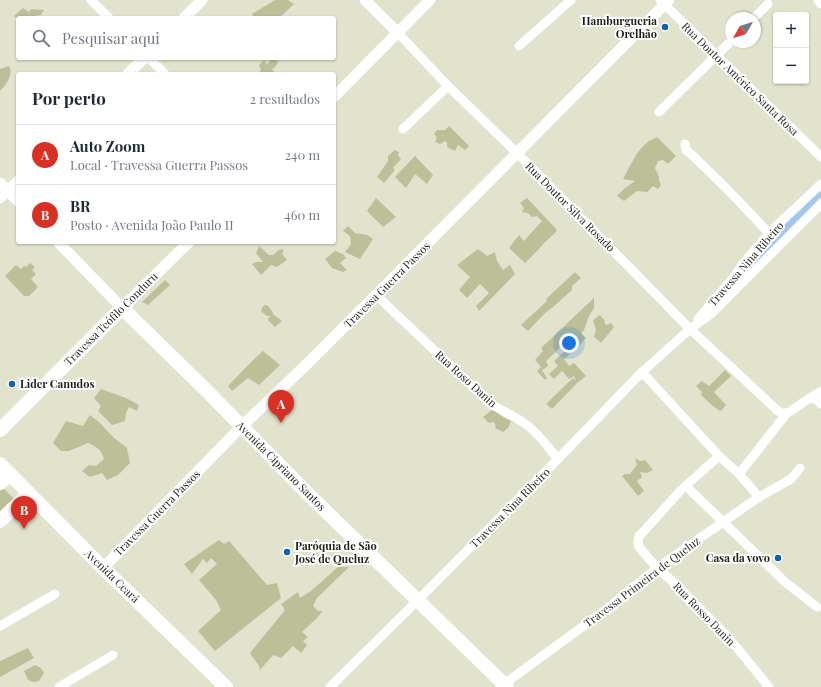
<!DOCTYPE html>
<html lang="pt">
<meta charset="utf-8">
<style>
:root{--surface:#fff;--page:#f2f2f3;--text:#1f2937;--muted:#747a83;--line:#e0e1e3;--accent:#d93025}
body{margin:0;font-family:"Playfair Display",serif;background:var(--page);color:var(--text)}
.controls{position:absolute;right:12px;top:12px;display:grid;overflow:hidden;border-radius:4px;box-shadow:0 1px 3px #0004}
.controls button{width:36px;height:36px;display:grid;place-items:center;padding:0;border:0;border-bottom:1px solid var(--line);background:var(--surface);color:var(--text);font:20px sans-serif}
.compass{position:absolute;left:725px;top:12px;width:36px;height:36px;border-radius:50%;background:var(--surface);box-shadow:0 1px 3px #0004;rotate:231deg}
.you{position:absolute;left:569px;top:343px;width:14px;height:14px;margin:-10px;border:3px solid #fff;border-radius:50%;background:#1a73e8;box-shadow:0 0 0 6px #1a73e833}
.badge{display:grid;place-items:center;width:26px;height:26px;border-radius:50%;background:var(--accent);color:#fff;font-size:13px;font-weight:700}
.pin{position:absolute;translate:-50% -33px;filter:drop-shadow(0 1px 2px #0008)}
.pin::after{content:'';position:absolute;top:21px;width:14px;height:12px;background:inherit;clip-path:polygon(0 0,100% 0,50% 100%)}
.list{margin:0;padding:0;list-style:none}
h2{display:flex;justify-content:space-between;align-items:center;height:52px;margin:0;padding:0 16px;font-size:17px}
h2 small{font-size:13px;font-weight:400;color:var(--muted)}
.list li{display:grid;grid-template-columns:26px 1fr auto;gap:12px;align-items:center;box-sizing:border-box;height:60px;padding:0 16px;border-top:1px solid var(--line)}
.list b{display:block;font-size:15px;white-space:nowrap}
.list p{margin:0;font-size:13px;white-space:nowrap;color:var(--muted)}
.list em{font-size:13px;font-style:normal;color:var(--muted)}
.icon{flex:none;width:22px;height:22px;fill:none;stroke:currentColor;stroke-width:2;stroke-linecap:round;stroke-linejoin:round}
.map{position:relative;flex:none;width:821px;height:687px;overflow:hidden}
.search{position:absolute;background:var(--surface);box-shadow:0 1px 3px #0004;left:16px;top:16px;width:320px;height:44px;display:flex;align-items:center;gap:10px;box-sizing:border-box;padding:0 14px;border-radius:4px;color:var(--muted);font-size:15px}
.panel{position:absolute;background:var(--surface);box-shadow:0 1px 3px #0004;left:16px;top:72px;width:320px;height:172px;border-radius:4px}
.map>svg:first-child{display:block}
.green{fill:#bdbf98}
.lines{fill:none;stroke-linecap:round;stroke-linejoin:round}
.canal{stroke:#a2c5f1;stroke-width:9}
.minor{stroke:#fff;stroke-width:9}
.tertiary{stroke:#fff;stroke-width:11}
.primary{stroke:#fff;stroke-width:14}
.poi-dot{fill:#185faf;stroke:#fff;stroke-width:1.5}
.labels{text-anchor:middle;stroke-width:4;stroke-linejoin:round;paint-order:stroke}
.poi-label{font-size:11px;font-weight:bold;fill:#1e1e16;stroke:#fff;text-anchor:end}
.street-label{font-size:11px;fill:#1e1e16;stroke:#fff}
</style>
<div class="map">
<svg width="821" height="687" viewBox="0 0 821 687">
<rect width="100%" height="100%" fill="#e1e3cd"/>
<g class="green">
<polygon points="275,0 288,0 294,4 279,18 255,18 252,14"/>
<polygon points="23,8 29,12 31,9 44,10 41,15 35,16 35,18 18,18 18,20 14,16"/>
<polygon points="272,58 275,58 278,62 275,67 272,69 274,72 272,74 261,74 259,73 261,70 259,65 264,60 267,65"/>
<path d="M9,66C14,74 6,85 0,91V69Z"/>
<polygon points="449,126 469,146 465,150 458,145 455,151 447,147 447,143 445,141 440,144 435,142 437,138 434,134 437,130 445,130"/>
<path d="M657,137L676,156L668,164L663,160L658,161L655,168L659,177V181L661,185L658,189L653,186L647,192L637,191L624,201L617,196L625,188L635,181L623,179C630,166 637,150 648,142C651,140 654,139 657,137Z"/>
<polygon points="395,150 399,152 398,155 401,159 393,168 395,170 384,183 377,177 388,161 388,156"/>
<polygon points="415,156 433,175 427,184 415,174 406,188 395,177"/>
<polygon points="376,198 396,217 383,227 367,211"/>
<polygon points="527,198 557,230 555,233 545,242 537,251 525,263 509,248 519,235 524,241 542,221 537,216 532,217 528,213 522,212 524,208 520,203"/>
<polygon points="348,226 355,233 367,235 373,239 360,259 345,252 351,244 350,236 343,231"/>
<polygon points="259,246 269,255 273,255 280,249 284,250 282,254 287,260 277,267 271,265 261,275 252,264 256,262 263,262 256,253"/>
<polygon points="478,249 487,256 495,252 497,261 503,270 510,265 515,274 479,311 476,306 489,293 480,284 467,298 459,290 470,277 457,265"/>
<polygon points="335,251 343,254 346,258 340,263 347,270 343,272 332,268 325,259"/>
<polygon points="30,263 35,267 32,270 36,274 31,279 38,287 29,296 24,296 5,276 16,265 21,269 24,266 26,267"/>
<polygon points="575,272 581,278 572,286 572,290 553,307 544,314 528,331 521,325 547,301 546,299"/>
<polygon points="165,280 170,285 148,305 142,302"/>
<polygon points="594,298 594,308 589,316 584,330 581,333 586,338 577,348 567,341 546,361 548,366 542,370 547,378 545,380 537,371 541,367 535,360 543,351 541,348"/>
<path d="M266,305C271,307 271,311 274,315C276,317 279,318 282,321L275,327L268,320L269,317L272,316H267L261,311L263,306Z"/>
<polygon points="600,315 605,321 604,323 607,325 611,323 614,327 601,343 594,337 596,330 593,320"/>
<polygon points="568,348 573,351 564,359 569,366 574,363 586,376 577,383 552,409 546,404 573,378 576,381 574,376 569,379 562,371 554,379 549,374 558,366 554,361"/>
<polygon points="263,351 280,365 259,385 248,378 232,391 228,386 252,361"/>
<polygon points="725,370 731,376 714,392 726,405 722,410 720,411 714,407 701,395 702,392 696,386 702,381 709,386"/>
<polygon points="101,389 126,398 139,405 137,411 129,407 126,413 125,421 112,425 98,411 101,406 94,398"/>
<polygon points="493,409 504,418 511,421 508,428 503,432 495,428 496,426 494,422 489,423 483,417"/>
<path d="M90,415L99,422L113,437L127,448L130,463L118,475L107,480L102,473L90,477L82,471L89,465L96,466L104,459C101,449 97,447 88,443L69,451H61L53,443L66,421L83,426Z"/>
<polygon points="635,458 640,461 645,460 653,470 647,473 640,472 642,477 637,481 644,491 638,496 622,476 625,474 630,474 637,465"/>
<polygon points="3,488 15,500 0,514 0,491"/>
<polygon points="219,540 224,544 229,541 267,585 277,583 281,598 215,651 198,631 221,610 216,600 199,580 217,564 211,558 207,563 203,559 192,574 184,564"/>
<polygon points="338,567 349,567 317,598 313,606 318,611 323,611 316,619 302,632 308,637 303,641 307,645 301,653 293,646 281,658 273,655 260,670 259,666 250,653 285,610 281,604 298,592 300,598 311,591"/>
<polygon points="28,648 34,658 0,677 0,661"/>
<polygon points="35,665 41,668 44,673 39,681 33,682 28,680 24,671"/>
</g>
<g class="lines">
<polyline class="canal" points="732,284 821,190"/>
<g class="minor">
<polyline points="91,0 109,18"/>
<polyline points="660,0 821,157"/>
<polyline points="754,18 768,4"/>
<polyline points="398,33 448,86 517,153 690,329 778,411 782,413 787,413 791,411 805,401 821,391"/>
<polyline points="519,46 571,0"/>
<polyline points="149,58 165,74"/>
<polyline points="659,112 731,41"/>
<polyline points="403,129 448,86"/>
<polyline points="685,144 686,150 692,155 726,188 769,233"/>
<polyline points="0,199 8,191"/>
<path d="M376,295L491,404C501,410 512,415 521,421C536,430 547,446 558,459"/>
<polyline points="698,319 734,277 742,265 769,233 821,184"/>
<polyline points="642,372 719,456 739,474 759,497"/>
<polyline points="811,398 817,400 821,404"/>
<polyline points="719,456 681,490 644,531 639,536 638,542 639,547 657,568 671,580 728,637 769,687"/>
<polyline points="739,474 787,413"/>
<polyline points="686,486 785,582 817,607"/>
<polyline points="0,626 55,594"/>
<polyline points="59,687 113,655"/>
<polyline points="330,687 418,600 558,459 642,372 690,329 712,313 821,204"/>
<polyline points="500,687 604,611 657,568 759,497 791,479 800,468"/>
</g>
<g class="tertiary">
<polyline points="365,0 398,33"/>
<polyline points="819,0 821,3"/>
<polyline points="184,18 202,0"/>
<polyline points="128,74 144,58"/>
<polyline points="334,97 430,0"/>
<polyline points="0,183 18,201"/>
<polyline points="8,191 18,181"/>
<polyline points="58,242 122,308 189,242"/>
<polyline points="103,568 242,426 308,363 376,295 669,0"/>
</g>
<g class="primary">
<polyline points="0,430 122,308 207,391 308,494 507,687"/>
<polyline points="0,464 103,568 226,687"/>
<polyline points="0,483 10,474"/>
<polyline points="0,521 29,493"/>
</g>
</g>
<g class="poi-dot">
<circle cx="665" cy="27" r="4"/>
<circle cx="12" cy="384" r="4"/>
<circle cx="287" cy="552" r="4"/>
<circle cx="778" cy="558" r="4"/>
</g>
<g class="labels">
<g class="poi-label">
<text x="657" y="25">Hamburgueria<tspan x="657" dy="13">Orelhão</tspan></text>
<text x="20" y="388" text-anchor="start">Lider Canudos</text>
<text x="295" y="550" text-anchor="start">Paróquia de São<tspan x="295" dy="13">José de Queluz</tspan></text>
<text x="770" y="562">Casa da vovo</text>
</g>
<g class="street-label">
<text transform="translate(740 79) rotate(44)" y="4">Rua Doutor Américo Santa Rosa</text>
<text transform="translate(570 207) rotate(45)" y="4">Rua Doutor Silva Rosado</text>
<text transform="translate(746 264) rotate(-49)" y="4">Travessa Nina Ribeiro</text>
<text transform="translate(387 285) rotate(-45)" y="4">Travessa Guerra Passos</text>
<text transform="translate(111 319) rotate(-45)" y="4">Travessa Teófilo Conduru</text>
<text transform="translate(466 379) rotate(42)" y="4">Rua Roso Danin</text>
<text transform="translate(281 466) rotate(45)" y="4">Avenida Cipriano Santos</text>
<text transform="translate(510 508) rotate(-45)" y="4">Travessa Nina Ribeiro</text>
<text transform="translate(157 513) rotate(-45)" y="4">Travessa Guerra Passos</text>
<text transform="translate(112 576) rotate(44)" y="4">Avenida Ceará</text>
<text transform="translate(642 582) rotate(-37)" y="4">Travessa Primeira de Queluz</text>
<text transform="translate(704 614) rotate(46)" y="4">Rua Rosso Danin</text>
</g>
</g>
</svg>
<div class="controls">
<button>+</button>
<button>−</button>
</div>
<svg class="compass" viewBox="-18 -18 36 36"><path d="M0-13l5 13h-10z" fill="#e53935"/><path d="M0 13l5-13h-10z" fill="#747a83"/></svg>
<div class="you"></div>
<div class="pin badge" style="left:281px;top:423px">A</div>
<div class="pin badge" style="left:24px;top:529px">B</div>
<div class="search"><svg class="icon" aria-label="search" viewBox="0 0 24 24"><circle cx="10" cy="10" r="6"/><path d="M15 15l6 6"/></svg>Pesquisar aqui</div>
<section class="panel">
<h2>Por perto<small>2 resultados</small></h2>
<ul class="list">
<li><span class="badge">A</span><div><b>Auto Zoom</b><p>Local · Travessa Guerra Passos</p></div><em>240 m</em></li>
<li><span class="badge">B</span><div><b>BR</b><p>Posto · Avenida João Paulo II</p></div><em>460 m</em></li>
</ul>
</section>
</div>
